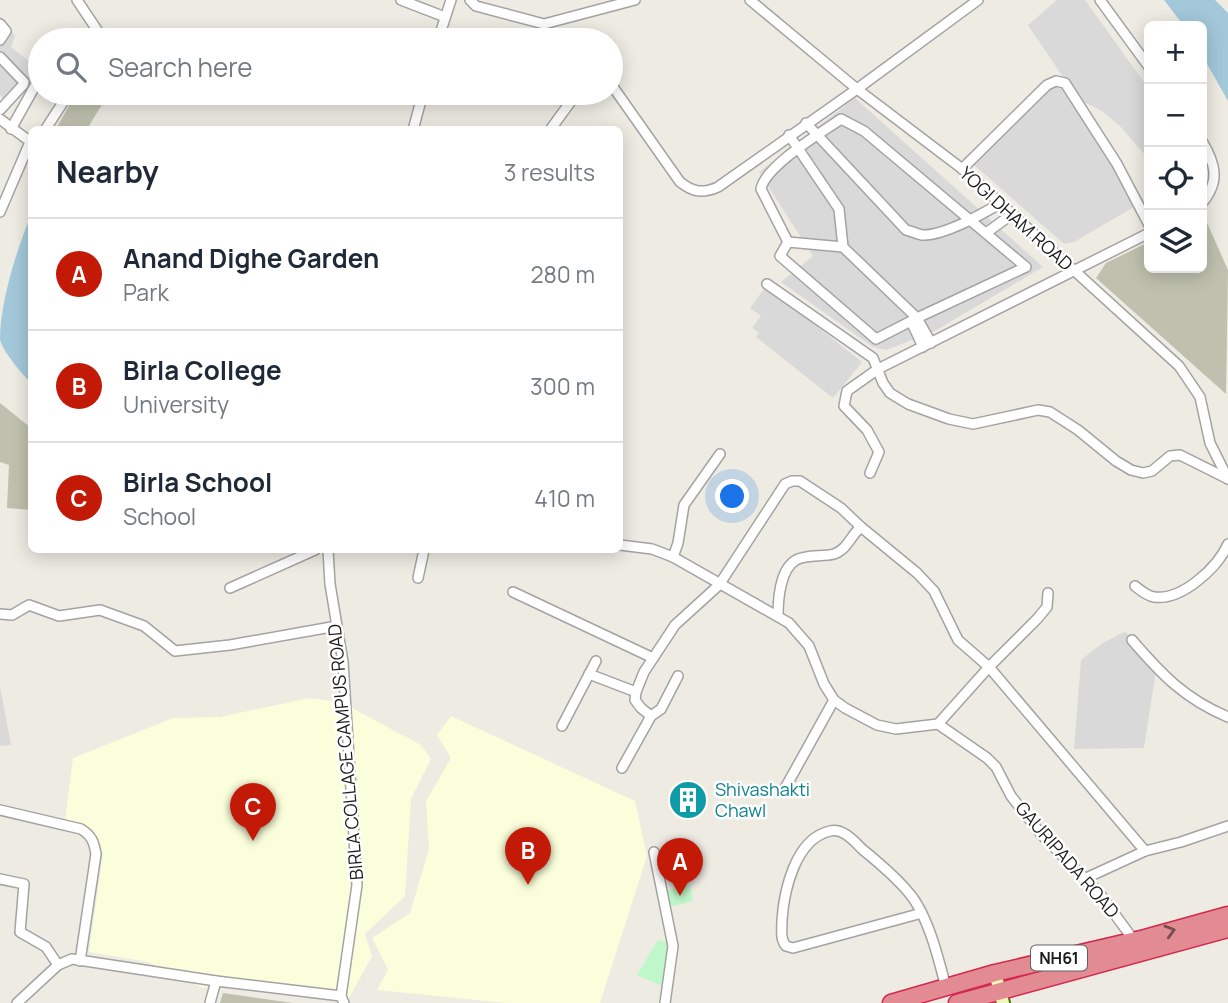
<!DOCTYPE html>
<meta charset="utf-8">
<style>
:root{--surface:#fff;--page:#f6f6f7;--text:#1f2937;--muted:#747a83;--line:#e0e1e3;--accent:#c21a06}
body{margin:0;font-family:Manrope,sans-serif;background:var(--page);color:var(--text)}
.controls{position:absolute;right:21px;top:21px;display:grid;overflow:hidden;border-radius:10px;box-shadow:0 4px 18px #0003}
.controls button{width:63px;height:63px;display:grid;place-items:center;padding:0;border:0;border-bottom:2px solid var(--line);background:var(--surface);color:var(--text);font:35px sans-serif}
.you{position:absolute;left:733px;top:497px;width:24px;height:24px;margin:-18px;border:5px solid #fff;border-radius:50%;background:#1a73e8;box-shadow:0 0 0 10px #1a73e833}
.badge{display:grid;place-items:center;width:46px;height:46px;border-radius:50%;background:var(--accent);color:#fff;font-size:23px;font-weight:700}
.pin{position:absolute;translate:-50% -58px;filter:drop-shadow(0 2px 4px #0008)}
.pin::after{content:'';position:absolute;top:37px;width:24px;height:21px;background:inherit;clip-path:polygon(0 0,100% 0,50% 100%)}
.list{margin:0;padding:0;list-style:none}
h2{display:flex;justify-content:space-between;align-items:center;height:91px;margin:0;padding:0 28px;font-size:30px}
h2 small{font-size:23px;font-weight:400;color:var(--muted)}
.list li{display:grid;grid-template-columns:46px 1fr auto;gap:21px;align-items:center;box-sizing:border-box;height:112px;padding:0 28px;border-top:2px solid var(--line)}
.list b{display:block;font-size:26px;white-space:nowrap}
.list p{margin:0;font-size:23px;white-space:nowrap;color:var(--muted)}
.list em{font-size:23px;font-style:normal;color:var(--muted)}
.icon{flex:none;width:38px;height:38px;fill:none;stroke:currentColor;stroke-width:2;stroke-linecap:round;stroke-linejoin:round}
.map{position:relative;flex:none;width:1228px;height:1003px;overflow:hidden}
.search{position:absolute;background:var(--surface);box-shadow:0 4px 18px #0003;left:28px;top:28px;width:595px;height:77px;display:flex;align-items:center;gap:18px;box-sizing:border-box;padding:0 24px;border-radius:38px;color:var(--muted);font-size:26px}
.panel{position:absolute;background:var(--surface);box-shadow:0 4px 18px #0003;left:28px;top:126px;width:595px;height:427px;border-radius:10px}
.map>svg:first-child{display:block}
.residential{fill:#dad9d9}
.education{fill:#fafeda}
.construction{fill:#bfc1ae}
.park{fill:#bff7ca}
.water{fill:#a3c8da}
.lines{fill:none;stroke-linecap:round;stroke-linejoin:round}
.street-casing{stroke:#a3a3a3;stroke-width:12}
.secondary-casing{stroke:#586f08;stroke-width:16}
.highway-casing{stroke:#d22850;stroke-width:19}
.street{stroke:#fff;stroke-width:9}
.secondary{stroke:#edf7b6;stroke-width:12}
.highway{stroke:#e38b92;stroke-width:16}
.oneway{stroke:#764e51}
.labels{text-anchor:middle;stroke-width:5;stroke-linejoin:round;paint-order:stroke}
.shield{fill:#fff;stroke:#606060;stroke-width:2}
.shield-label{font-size:16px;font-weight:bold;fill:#1c1c1c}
.street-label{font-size:18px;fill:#1c1c1c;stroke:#fff}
.culture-label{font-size:18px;fill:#0d838f;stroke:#fff;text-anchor:start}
</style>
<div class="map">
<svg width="1228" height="1003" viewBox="0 0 1228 1003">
<rect width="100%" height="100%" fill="#edebe2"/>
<g class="residential">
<polygon points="1057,0 1085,0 1149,89 1149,155 1146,156 1120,126 1102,111 1084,102 1061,74 1028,25"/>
<polygon points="0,16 15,36 11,47 40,70 10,105 0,95"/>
<polygon points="1053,77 1065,81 1144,201 1074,242 1064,244 965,157"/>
<polygon points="855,98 1043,267 935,331 886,350 873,347 781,282 813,256 759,172"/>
<polygon points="766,286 862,362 833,398 756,337 759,333 752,328 761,316 750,308"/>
<polygon points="1124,632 1133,636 1157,664 1144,748 1074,749 1081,660 1101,644"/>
<polygon points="0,686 11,745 0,746"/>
</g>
<g class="education">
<polygon points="309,698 341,702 421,745 431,759 411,799 405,896 365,934 372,956 349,998 232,981 203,988 148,962 89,952 103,853 92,829 65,821 73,758 173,718 220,717"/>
<polygon points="451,716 635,801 647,856 600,1003 506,1003 377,990 388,970 372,938 410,913 429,849 426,801 451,758 437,735"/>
</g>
<g class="construction">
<polygon points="183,37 184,40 104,40 105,39"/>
<polygon points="76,93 109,93 87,129 56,129"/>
<polygon points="1204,216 1228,270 1226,394 1096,278 1106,263 1149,242 1149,268 1202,268 1202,217"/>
<polygon points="0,403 31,428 31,510 7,508 9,465 0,462"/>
<polygon points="223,993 293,1003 220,1003"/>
</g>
<g class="park">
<polygon points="690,885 693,901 670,907 667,890"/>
<polygon points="658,940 668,942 669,946 662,986 637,975"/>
</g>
<g class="water">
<polygon points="1164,0 1215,0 1228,13 1228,101 1202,55 1202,26 1184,26"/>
<path d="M31,215V383C23,375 2,351 0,339C0,302 17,249 31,215Z"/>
</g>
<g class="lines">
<defs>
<g id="street">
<polyline points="77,0 97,30 95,40"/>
<polyline points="401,0 445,17"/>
<polyline points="470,0 476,6 544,24 635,0"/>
<polyline points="750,0 857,89 965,171 1179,366 1200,397 1210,443 1228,479"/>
<polyline points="1100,0 1149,67"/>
<polyline points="0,24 6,31 0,40"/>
<polyline points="64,40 69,40"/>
<polyline points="438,40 451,0"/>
<polyline points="40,52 37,58 40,62"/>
<polyline points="0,57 24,82 23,85 0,110"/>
<path d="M611,84L680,182C693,192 702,194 718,187L857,89L978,0"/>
<polyline points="135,93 152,93"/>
<polyline points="0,119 32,143"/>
<path d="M806,123L906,230C911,231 917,234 922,235C944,236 982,214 1001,203"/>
<polyline points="11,129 40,77"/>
<polyline points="45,130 69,93"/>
<polyline points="413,130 423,93"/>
<polyline points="550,130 577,93"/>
<path d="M1202,141C1215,163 1221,181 1202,203"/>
<polyline points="962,169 1047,85 1056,81 1065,83 1117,164 1149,225"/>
<polyline points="0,212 30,142"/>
<polyline points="986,233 1011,215"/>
<path d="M788,242L761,189C765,166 821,133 841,119L864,131L1026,267L917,318L843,247L839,209L789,135"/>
<polyline points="843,247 788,242 780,256 876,339 917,318 931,343"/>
<polyline points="767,284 873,358 883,383 890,393 908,404 949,419 973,424 1038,410 1050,412 1078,430 1116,461 1131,470 1143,473 1152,471 1170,456 1180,455 1228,479"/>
<polyline points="911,321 923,347"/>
<polyline points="870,473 879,452 867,430 844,406 847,391 878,369 1149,233"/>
<polyline points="620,545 652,549 673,557 789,623 809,646 824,684 834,700 845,708 877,725 896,729 938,724 987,758 996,767 1011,796 1041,834 1100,894 1135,942"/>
<polyline points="328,550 330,584 343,662 357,885 341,996 344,1003"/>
<polyline points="673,557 678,543 684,505 720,454"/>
<polyline points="418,578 424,550"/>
<path d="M1135,586C1140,590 1147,596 1154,597C1182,601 1218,567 1228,544"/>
<polyline points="230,588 315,550"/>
<polyline points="513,592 653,658"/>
<polyline points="0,614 12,615 29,605 59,616 100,610 144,626 175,651 230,645 337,626"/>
<path d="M778,616C778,600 780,569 796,560C806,554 823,557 834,554C847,550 851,535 861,527L917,573L934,591L958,640L989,667L1145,851"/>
<path d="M1132,640C1162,675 1185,699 1228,717"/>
<polyline points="589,674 636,692"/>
<polyline points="651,716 641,708 635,700 636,692 644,672 675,625 719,585 785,484 792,481 800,481 841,508 861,527"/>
<polyline points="938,724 989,667 1037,619 1047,607 1048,593"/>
<polyline points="562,726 596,661"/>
<polyline points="622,768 651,716 661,709 678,676"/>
<polyline points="784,790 834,700"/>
<path d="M0,810L81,829C92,836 94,842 96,854L80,961"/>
<polyline points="654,852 673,946 665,1003"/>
<polyline points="0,879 24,884 20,932 46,947 58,965"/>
<polyline points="1084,879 1145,851 1181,842 1228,826"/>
<path d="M922,913L793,948L786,946C780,939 782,930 782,920C784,891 795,839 830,831C843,828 854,841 862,849C878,862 896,877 909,893C928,915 939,960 946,988"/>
<polyline points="17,1003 58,965 72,959 216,981 341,996"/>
<polyline points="210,1003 216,981"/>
</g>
<polyline id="secondary" points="995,973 1003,1003"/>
<g id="highway">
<polyline points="891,1003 995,973 1145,938 1228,915"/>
<polyline points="957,1003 1228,929"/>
</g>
</defs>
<use href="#street" class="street-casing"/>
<use href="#secondary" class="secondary-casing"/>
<use href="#highway" class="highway-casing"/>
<use href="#street" class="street"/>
<use href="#secondary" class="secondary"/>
<use href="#highway" class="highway"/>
</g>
<defs><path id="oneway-chevron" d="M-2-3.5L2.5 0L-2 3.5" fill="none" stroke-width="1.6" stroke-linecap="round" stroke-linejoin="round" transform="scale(1.75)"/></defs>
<use class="oneway" href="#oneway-chevron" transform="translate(1170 931) rotate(-16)"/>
<defs>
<symbol id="building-disc" viewBox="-11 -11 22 22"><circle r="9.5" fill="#0f9aa8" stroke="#fff"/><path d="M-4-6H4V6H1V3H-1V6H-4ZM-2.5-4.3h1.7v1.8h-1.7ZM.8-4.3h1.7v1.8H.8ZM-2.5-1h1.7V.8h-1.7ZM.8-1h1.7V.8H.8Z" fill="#fff"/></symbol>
</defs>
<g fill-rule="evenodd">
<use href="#building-disc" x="666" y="778" width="44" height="44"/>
</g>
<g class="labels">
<rect class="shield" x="1031" y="945.5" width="56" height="25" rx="5"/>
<g class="shield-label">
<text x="1059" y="964">NH61</text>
</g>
<g class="street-label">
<text transform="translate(1016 219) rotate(42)" y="6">YOGI DHAM ROAD</text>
<text transform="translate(346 752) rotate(-95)" y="6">BIRLA COLLAGE CAMPUS ROAD</text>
<text transform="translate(1067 860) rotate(49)" y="6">GAURIPADA ROAD</text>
</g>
<g class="culture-label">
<text x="715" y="796">Shivashakti<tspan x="715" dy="21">Chawl</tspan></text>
</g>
</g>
</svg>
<div class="controls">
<button>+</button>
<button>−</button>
<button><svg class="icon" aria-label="locate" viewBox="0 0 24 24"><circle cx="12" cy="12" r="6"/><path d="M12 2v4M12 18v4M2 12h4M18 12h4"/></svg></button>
<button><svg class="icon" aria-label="layers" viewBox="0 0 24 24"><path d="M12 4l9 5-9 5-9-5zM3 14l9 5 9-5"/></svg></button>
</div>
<div class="you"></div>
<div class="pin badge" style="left:680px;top:896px">A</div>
<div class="pin badge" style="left:528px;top:885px">B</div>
<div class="pin badge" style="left:253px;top:841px">C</div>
<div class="search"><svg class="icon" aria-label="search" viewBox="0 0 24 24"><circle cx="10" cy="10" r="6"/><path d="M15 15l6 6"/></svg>Search here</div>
<section class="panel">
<h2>Nearby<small>3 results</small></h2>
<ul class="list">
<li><span class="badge">A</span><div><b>Anand Dighe Garden</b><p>Park</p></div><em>280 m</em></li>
<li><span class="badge">B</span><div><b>Birla College</b><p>University</p></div><em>300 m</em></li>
<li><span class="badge">C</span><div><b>Birla School</b><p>School</p></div><em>410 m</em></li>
</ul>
</section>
</div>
